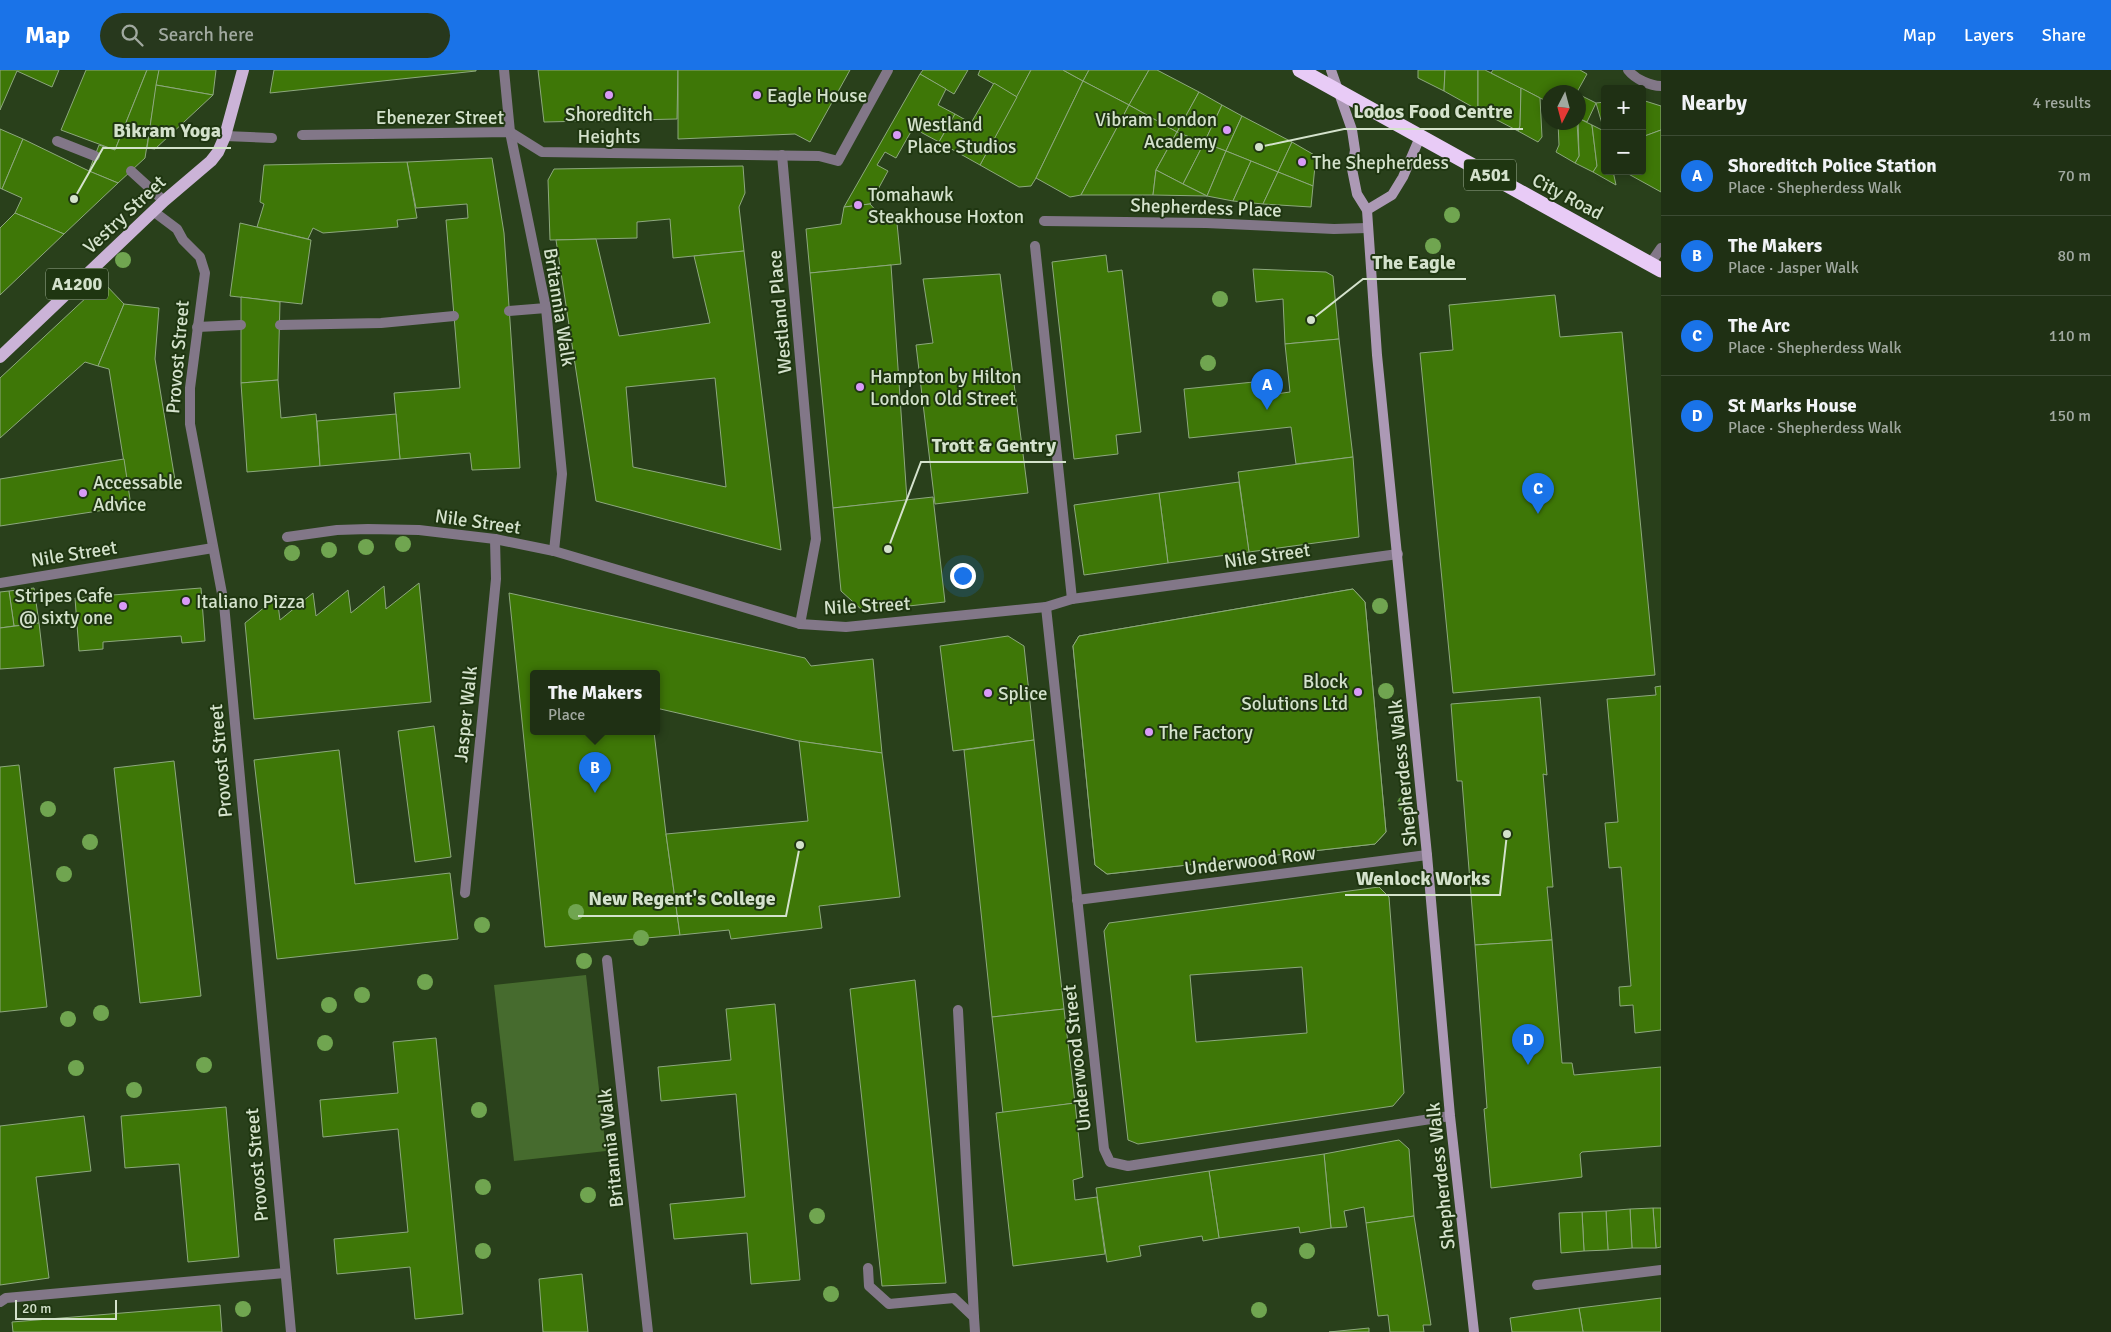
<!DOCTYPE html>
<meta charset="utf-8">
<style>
:root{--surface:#1f3014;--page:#27381d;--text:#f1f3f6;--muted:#a1a9a0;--line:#3c4b34;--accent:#1a73e8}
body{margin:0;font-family:Signika,sans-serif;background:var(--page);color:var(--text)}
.controls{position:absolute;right:15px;top:15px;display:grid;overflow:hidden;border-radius:5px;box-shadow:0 2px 8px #0003}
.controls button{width:45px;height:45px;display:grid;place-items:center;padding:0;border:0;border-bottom:1px solid var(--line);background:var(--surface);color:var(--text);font:25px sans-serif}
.compass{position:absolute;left:1541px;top:15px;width:45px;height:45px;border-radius:50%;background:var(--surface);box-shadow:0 2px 8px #0003;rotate:186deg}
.scale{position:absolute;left:15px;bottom:12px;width:102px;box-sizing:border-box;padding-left:5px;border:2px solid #d4e2cc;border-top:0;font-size:14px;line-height:18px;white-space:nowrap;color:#d4e2cc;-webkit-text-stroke:4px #1f3611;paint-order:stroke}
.you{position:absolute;left:962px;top:505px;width:18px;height:18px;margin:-12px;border:4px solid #fff;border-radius:50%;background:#1a73e8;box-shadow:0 0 0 8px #1a73e833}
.badge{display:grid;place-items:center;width:32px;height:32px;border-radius:50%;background:var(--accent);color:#fff;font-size:16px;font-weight:700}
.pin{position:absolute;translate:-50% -41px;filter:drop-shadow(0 1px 2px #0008)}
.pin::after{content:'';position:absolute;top:26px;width:18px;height:15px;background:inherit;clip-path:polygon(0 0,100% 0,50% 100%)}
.popup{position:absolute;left:530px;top:600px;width:130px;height:65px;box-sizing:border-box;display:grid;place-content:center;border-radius:5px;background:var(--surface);filter:drop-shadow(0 1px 4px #0005);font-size:16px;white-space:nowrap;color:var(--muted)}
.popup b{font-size:19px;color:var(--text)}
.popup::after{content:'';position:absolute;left:50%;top:100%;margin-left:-10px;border:10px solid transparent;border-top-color:var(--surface)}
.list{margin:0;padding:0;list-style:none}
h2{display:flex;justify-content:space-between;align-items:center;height:65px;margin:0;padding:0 20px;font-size:21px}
h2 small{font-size:16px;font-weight:400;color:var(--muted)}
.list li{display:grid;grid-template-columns:32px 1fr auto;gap:15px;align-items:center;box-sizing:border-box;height:80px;padding:0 20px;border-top:1px solid var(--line)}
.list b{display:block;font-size:19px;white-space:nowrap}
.list p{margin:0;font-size:16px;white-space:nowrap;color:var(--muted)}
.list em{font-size:16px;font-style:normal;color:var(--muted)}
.icon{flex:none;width:28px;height:28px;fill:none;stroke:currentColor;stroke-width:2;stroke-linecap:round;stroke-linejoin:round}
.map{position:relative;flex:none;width:1661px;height:1262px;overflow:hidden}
header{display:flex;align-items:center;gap:30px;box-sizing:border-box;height:70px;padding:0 25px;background:var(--accent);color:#fff}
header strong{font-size:24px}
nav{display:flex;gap:28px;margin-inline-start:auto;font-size:18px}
.search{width:350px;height:45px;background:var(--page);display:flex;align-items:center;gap:12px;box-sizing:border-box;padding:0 18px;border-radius:28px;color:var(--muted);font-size:19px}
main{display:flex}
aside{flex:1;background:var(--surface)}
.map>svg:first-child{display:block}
.green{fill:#466b2e}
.building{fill:#3e7707;stroke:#8da87e;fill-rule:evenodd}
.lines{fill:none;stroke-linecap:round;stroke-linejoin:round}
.lane{stroke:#827788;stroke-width:10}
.street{stroke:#827788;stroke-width:10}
.secondary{stroke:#ac99b5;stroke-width:10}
.primary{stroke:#cbb3d7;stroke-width:12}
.highway{stroke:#e8cbf6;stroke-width:15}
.tree{fill:#70a550}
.poi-dot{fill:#d99af7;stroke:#1f3611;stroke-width:2}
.labels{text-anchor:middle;stroke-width:4;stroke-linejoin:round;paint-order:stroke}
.shield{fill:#1f3611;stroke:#9eae94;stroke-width:1}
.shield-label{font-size:18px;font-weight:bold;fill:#d4e2cc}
.poi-label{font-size:19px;fill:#d4e2cc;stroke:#1f3611;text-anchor:start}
.street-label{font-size:19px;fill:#d4e2cc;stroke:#1f3611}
.leader{fill:none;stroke:#d4e2cc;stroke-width:2}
.callout-dot{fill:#d4e2cc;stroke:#1f3611;stroke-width:2}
.callout-label{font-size:20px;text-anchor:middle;font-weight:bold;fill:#d4e2cc;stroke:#1f3611;stroke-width:4;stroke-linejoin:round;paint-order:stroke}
</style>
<header>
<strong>Map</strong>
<div class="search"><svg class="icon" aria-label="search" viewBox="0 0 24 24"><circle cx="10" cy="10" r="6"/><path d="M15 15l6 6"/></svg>Search here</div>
<nav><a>Map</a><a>Layers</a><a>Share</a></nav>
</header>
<main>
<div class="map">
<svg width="1661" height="1262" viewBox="0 0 1661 1262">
<rect width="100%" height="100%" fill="#29401b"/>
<polygon class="green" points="586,905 606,1081 514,1091 494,915"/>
<g class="building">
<polygon points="0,0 59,0 52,17 17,1 0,40"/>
<polygon points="86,0 147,0 115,80 61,60"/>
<polygon points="147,0 159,0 145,88 118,113 89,101 99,75 115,80"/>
<polygon points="159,0 216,0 213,25 156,15"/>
<polygon points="274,0 476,0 476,1 270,23"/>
<polygon points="538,0 678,0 677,49 544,52"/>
<polygon points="678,0 850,0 810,72 795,64 678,69"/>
<polygon points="923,0 968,0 954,24 920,4"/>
<polygon points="980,0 1031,0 1017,27 978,5"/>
<polygon points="1031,0 1063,0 1083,11 1036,108 1031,116 1019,117 980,95"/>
<polygon points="1063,0 1089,0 1083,11"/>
<polygon points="1089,0 1149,0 1129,35 1083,11"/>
<polygon points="1149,0 1157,0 1199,22 1177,62 1129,35"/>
<polygon points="1418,0 1445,0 1444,21 1418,8"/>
<polygon points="1445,0 1478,0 1478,40 1444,21"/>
<polygon points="1478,0 1485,0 1521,18 1520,56 1518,61 1478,40"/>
<polygon points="1493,0 1580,0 1587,4 1577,22 1548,22 1548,32 1491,3"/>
<polygon points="920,4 946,19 938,35 955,44 939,72 913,58 896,88 885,82 877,95 888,101 870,134 844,137"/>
<polygon points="1083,11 1129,35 1081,125 1070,127 1036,108"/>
<polygon points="994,13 1017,27 980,95 939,72 955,44 971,53"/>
<polygon points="156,15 213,25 155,79 147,78"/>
<polygon points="1521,18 1540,28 1542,67 1538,72 1518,61 1520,56"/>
<polygon points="1199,22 1222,35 1204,73 1177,62"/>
<polygon points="1578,24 1596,33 1587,52 1578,48"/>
<polygon points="1642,30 1661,36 1661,60 1642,67"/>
<polygon points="1605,32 1605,64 1596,33"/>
<polygon points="1129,35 1177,62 1156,100 1153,125 1081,125"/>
<polygon points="1222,35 1242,46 1226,81 1204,73"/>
<polygon points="1242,46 1292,72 1278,102 1226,81"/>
<polygon points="1578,48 1592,55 1597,96 1593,102 1575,93 1579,86"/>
<polygon points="1558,52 1577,52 1579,86 1575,93 1556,82 1559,75"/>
<polygon points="1592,55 1604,61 1605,101 1613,101 1616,115 1593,102 1597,96"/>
<polygon points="0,59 23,69 2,119 0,118"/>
<polygon points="1661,60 1661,122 1623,101 1642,101 1642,67"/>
<polygon points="1177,62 1204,73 1183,114 1156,100"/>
<polygon points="23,69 89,101 118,113 64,164 15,143 22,128 2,119"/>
<polygon points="1292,72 1316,86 1313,116 1278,102"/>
<polygon points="1204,73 1226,81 1207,126 1183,114"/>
<polygon points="1226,81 1251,91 1233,131 1207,126"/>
<polygon points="492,88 504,163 520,398 472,400 470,383 400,389 394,323 460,318 446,150 468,148 467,134 416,138 407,92"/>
<polygon points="1251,91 1278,102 1263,134 1233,131"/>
<polygon points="407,92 417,148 397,150 398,157 323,163 313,158 308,169 257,157 264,134 260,132 264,95"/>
<polygon points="743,96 745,123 739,137 744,181 673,188 670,149 637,152 637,168 550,170 548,110 554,99"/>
<polygon points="1156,100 1183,114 1207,126 1153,125"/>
<polygon points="1278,102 1313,116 1311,137 1263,134"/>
<polygon points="870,134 879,144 896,143 901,194 810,203 806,159 841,154 844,137"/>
<polygon points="15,143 64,164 0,225 0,158"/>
<polygon points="240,153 311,170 302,234 230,226"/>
<path d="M596,169L619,266L710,253L694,186L744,181L781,480L596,431L556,170ZM715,308L726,417L633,397L626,317Z"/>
<polygon points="1106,185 1108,202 1122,200 1141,362 1116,365 1118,384 1074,389 1052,192"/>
<polygon points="891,195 907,430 833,438 810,203"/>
<polygon points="1253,199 1326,202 1333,206 1339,269 1285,274 1283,229 1256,232"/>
<polygon points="1000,204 1028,423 935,434 916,275 933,273 923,209"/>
<polygon points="103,212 124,234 98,296 85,292 0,368 0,308"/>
<polygon points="1555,225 1560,267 1622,262 1655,605 1453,623 1420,283 1453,280 1449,235"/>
<polygon points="241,227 280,232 278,310 241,313"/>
<polygon points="124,234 159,238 155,289 175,410 128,418 109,299 98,296"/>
<polygon points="1339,269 1353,387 1296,394 1291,357 1189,368 1184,319 1274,310 1276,324 1290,322 1285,274"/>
<polygon points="278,310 281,348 316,344 320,396 247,402 241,313"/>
<polygon points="396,344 400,389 320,396 317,351"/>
<polygon points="1353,387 1359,467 1249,482 1238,402"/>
<polygon points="124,389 131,436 0,456 0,409"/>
<polygon points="1239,412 1249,482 1168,493 1159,423"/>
<polygon points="1159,423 1168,493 1084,505 1074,435"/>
<polygon points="933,427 945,532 863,541 841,521 833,438"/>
<polygon points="419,513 431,632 254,649 245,553 277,527 280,550 313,523 316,546 348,520 351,543 384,516 386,539"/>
<polygon points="34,518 39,553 14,556 9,521"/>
<polygon points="201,518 205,571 182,573 181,566 103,572 103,579 79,581 75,528"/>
<path d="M1353,519L1365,532L1386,762L1375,774L1107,804L1095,795L1073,576L1079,566ZM1255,596L1263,720L1224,724L1210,604Z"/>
<polygon points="1353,519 1365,532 1386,762 1375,774 1107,804 1095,795 1073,576 1079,566"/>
<polygon points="9,521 14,556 0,558 0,522"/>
<polygon points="509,523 805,588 811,596 873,589 882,683 799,671 656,638 656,604 534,604 534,662 654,662 666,764 680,865 545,877"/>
<polygon points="39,553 44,596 0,599 0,558"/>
<polygon points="1008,566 1024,576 1034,670 953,681 940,576"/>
<polygon points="1661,616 1661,960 1635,963 1633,935 1620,936 1619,917 1631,916 1621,797 1609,798 1605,753 1618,752 1607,629 1656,625 1655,617"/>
<polygon points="1540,627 1547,705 1543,704 1553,817 1547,817 1552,870 1475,875 1462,711 1457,711 1451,634"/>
<polygon points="434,656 451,787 415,792 398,661"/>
<polygon points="1034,670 1064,939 992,947 964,680"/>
<polygon points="799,671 882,683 900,827 819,836 822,858 731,869 729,860 680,865 666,764 808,751"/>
<polygon points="339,680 355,814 450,803 458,869 277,889 254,690"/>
<polygon points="174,691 201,926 140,933 114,698"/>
<polygon points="19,695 47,937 0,942 0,697"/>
<path d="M1379,817L1389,827L1404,1023L1393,1036L1138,1074L1128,1070L1104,861L1109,853ZM1302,897L1307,963L1196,972L1190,905Z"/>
<polygon points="1552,870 1562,993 1572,993 1574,1005 1661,997 1661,1076 1582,1082 1580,1084 1582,1107 1491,1118 1484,1039 1487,1038 1475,875"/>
<polygon points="915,910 946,1213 882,1216 850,919"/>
<polygon points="775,934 800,1210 751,1214 747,1163 674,1169 670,1134 745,1127 736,1024 661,1031 658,997 731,990 726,939"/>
<polygon points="1064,939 1075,1033 1003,1043 992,947"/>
<polygon points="436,968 463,1244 415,1249 410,1197 337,1204 334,1169 408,1162 398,1059 323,1067 320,1030 398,1023 393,972"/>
<polygon points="1075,1033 1083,1107 1073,1110 1075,1130 1097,1127 1105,1184 1013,1196 996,1043"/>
<polygon points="226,1037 239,1187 188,1192 179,1094 125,1098 121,1046"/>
<polygon points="84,1046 91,1101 36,1107 49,1208 0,1215 0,1056"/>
<polygon points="1399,1070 1409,1079 1414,1146 1366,1153 1364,1137 1344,1141 1347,1157 1331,1158 1324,1084"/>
<polygon points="1324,1084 1331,1158 1300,1163 1299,1157 1219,1168 1209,1101"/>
<polygon points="1209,1101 1219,1168 1203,1171 1202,1166 1139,1176 1141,1186 1107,1192 1096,1118"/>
<polygon points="1653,1138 1661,1138 1661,1177 1656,1178"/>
<polygon points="1653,1138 1656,1178 1632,1178 1630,1139"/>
<polygon points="1630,1139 1632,1178 1608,1180 1606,1141"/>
<polygon points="1606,1141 1608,1180 1584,1181 1582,1142"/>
<polygon points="1582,1142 1584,1181 1561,1183 1559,1143"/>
<polygon points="1414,1146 1431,1255 1423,1255 1424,1262 1390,1262 1388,1245 1378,1246 1366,1153"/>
<polygon points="582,1204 588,1262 543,1262 539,1209"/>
<polygon points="1661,1228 1661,1262 1583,1262 1579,1238"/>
<polygon points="220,1235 222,1262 13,1262 12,1252"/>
<polygon points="1579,1238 1583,1262 1512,1262 1510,1248"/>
<polygon points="1369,1258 1369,1262 1329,1262"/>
</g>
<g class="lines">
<g class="lane">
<path d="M1628,0C1635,9 1650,16 1661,16"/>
<polyline points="57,71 95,86"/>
<polyline points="131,101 164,131"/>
<polyline points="1035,176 1072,529"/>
<polyline points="509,241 546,238"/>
<polyline points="280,255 381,253 454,246"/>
<polyline points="197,257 241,255"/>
<polyline points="958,940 974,1247"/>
<polyline points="0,1232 6,1228 285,1203"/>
</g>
<g class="street">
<polyline points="504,0 510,62 546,238 562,404 554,481"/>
<polyline points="302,65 510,62 542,82 819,86 838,91 888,0"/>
<polyline points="225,66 272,68"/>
<polyline points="782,85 816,469 800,554"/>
<polyline points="153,141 177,159 183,170 200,187 205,203 190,318 190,354 224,534 291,1262"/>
<polyline points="1044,151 1206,153 1334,159 1367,158"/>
<polyline points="1650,194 1661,178"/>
<polyline points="287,467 337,460 368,459 419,460 495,469 554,481 800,554 846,557 1046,537 1072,529 1398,484"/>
<polyline points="0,513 213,478"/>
<polyline points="1046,537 1104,1079 1110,1092 1128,1096 1450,1046"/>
<polyline points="465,823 496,509 495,469"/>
<polyline points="1077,830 1427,785"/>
<polyline points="607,890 648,1262"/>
<polyline points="868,1198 869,1216 889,1234 954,1228 974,1247 975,1262"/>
<polyline points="1537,1215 1661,1200"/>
</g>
<g class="secondary">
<polyline points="1331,0 1352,60 1355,80 1352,99 1357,124 1367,140 1377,285 1427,785 1450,1046 1474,1262"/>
<polyline points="1367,140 1392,125 1403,107 1420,67"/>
</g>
<polyline class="primary" points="0,287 164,131 211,91 218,82 225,66 243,0"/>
<polyline class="highway" points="1300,0 1661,200"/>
</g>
<g class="tree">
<circle cx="1452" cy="145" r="8"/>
<circle cx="1433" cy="176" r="8"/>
<circle cx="123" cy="190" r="8"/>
<circle cx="1220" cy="229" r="8"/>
<circle cx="1208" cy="293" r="8"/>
<circle cx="403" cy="474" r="8"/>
<circle cx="366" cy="477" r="8"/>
<circle cx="329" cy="480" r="8"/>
<circle cx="292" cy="483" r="8"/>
<circle cx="1380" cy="536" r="8"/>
<circle cx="1386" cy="621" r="8"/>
<circle cx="1405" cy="734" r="8"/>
<circle cx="48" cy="739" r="8"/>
<circle cx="90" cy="772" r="8"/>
<circle cx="64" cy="804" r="8"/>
<circle cx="576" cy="842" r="8"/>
<circle cx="482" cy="855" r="8"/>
<circle cx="641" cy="868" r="8"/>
<circle cx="584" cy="891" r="8"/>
<circle cx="425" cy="912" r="8"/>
<circle cx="362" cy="925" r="8"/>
<circle cx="329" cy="935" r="8"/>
<circle cx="101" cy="943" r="8"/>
<circle cx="68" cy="949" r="8"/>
<circle cx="325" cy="973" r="8"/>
<circle cx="204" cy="995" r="8"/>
<circle cx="76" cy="998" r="8"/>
<circle cx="134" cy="1020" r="8"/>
<circle cx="479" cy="1040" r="8"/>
<circle cx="483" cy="1117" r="8"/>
<circle cx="588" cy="1125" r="8"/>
<circle cx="817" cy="1146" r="8"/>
<circle cx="483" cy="1181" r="8"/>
<circle cx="1307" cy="1181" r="8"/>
<circle cx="831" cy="1224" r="8"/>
<circle cx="243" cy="1239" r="8"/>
<circle cx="1259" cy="1240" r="8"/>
</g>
<g class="poi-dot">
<circle cx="609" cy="25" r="5"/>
<circle cx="757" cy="25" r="5"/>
<circle cx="1227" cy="60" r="5"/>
<circle cx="897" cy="65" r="5"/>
<circle cx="1302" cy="92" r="5"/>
<circle cx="858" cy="135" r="5"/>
<circle cx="860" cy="317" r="5"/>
<circle cx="83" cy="423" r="5"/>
<circle cx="186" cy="531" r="5"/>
<circle cx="123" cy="536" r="5"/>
<circle cx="1358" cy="622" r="5"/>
<circle cx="988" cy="623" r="5"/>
<circle cx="1149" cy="662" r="5"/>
</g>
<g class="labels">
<g class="shield">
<rect x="1464" y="89.5" width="52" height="31" rx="4"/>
<rect x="46" y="198.5" width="62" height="31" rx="4"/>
</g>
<g class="shield-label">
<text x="1490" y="111">A501</text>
<text x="77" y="220">A1200</text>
</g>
<g class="poi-label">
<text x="767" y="32">Eagle House</text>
<text x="609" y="51" text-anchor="middle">Shoreditch<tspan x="609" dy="22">Heights</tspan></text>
<text x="1217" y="56" text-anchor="end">Vibram London<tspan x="1217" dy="22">Academy</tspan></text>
<text x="907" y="61">Westland<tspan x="907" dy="22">Place Studios</tspan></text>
<text x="1312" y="99">The Shepherdess</text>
<text x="868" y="131">Tomahawk<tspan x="868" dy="22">Steakhouse Hoxton</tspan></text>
<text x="870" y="313">Hampton by Hilton<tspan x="870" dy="22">London Old Street</tspan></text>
<text x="93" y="419">Accessable<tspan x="93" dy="22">Advice</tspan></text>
<text x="113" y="532" text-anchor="end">Stripes Cafe<tspan x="113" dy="22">@ sixty one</tspan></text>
<text x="196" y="538">Italiano Pizza</text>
<text x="1348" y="618" text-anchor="end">Block<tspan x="1348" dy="22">Solutions Ltd</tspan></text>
<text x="998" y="630">Splice</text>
<text x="1159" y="669">The Factory</text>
</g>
<g class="street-label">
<text x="440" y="54">Ebenezer Street</text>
<text transform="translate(1568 126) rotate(28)" y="7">City Road</text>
<text transform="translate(1206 137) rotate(2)" y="7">Shepherdess Place</text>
<text transform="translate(124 144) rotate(-43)" y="7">Vestry Street</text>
<text transform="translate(560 237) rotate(81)" y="7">Britannia Walk</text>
<text transform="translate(779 242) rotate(-95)" y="7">Westland Place</text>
<text transform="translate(177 287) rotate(-85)" y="7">Provost Street</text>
<text transform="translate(478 451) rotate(8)" y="7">Nile Street</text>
<text transform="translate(74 483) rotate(-9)" y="7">Nile Street</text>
<text transform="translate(1267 485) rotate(-8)" y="7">Nile Street</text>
<text transform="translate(867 535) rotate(-3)" y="7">Nile Street</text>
<text transform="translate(465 644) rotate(-84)" y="7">Jasper Walk</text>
<text transform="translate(220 691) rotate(-95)" y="7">Provost Street</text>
<text transform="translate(1402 703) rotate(-96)" y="7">Shepherdess Walk</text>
<text transform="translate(1250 790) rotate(-7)" y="7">Underwood Row</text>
<text transform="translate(1076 988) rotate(-96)" y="7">Underwood Street</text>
<text transform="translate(610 1078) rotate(-96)" y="7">Britannia Walk</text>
<text transform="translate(256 1095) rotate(-95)" y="7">Provost Street</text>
<text transform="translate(1440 1106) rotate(-96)" y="7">Shepherdess Walk</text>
</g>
</g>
<path class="leader" d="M1259 77L1344 59H1523M74 129L103 78H231M1311 250L1363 209H1466M888 479L921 392H1066M1507 764L1500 825H1345M800 775L786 846H578"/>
<g class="callout-dot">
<circle cx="1259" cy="77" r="5"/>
<circle cx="74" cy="129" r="5"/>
<circle cx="1311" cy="250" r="5"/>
<circle cx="888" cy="479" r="5"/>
<circle cx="1507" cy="764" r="5"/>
<circle cx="800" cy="775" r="5"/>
</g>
<g class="callout-label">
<text x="1433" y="48">Lodos Food Centre</text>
<text x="167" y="67">Bikram Yoga</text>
<text x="1414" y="199">The Eagle</text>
<text x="994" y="382">Trott &amp; Gentry</text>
<text x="1423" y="815">Wenlock Works</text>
<text x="682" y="835">New Regent's College</text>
</g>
</svg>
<div class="controls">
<button>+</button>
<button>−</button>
</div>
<svg class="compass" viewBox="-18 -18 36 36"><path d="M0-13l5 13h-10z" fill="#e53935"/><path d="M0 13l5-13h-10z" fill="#a1a9a0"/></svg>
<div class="scale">20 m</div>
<div class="you"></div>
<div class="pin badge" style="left:1267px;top:340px">A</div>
<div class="pin badge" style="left:595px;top:723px">B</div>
<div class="popup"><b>The Makers</b>Place</div>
<div class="pin badge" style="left:1538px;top:444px">C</div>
<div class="pin badge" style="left:1528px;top:995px">D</div>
</div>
<aside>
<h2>Nearby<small>4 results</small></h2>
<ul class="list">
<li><span class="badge">A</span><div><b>Shoreditch Police Station</b><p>Place · Shepherdess Walk</p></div><em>70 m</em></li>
<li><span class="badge">B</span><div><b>The Makers</b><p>Place · Jasper Walk</p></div><em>80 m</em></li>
<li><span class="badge">C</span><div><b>The Arc</b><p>Place · Shepherdess Walk</p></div><em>110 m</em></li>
<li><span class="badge">D</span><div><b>St Marks House</b><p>Place · Shepherdess Walk</p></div><em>150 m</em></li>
</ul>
</aside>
</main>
